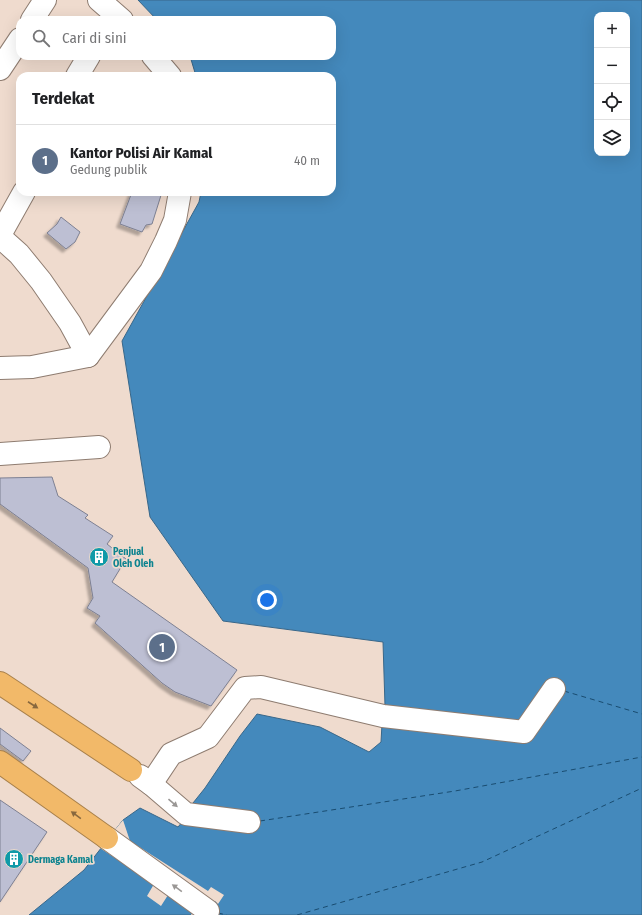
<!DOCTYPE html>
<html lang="id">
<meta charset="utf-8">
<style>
:root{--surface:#fff;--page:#f2f2f2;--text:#202124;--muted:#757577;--line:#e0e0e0;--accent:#0f766e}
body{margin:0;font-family:"Fira Sans Condensed",sans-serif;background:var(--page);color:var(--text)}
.controls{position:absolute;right:12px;top:12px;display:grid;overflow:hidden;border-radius:8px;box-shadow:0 4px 16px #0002}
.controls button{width:36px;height:36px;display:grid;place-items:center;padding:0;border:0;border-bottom:1px solid var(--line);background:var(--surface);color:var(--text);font:20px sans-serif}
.you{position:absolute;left:267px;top:600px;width:14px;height:14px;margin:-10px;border:3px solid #fff;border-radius:50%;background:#1a73e8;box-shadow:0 0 0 6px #1a73e833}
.badge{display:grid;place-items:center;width:26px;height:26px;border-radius:50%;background:var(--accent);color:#fff;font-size:13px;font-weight:700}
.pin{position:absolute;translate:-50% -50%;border:2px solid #fff;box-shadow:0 1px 4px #0006}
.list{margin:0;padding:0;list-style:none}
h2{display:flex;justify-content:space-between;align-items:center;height:52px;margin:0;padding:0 16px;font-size:17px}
h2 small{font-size:13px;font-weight:400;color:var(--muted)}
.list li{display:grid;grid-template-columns:26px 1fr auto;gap:12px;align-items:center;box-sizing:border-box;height:72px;padding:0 16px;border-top:1px solid var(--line)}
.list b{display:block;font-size:15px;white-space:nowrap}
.list p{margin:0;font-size:13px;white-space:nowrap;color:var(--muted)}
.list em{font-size:13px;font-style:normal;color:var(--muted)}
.icon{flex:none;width:22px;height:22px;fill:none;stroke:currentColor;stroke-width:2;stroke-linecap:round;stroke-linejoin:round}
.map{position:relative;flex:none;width:642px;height:915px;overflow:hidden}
.search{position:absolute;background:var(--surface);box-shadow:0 4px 16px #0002;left:16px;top:16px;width:320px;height:44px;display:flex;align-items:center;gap:10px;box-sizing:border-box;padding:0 14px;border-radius:12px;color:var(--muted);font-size:15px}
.panel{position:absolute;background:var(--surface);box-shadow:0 4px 16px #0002;left:16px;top:72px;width:320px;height:124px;border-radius:12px}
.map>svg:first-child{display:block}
.water{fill:#4489bc;stroke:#396789;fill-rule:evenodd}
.pier{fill:#efdbce}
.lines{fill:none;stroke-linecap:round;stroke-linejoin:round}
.ferry{stroke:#194c70;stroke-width:1;stroke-dasharray:5 4;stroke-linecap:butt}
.building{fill:#bdbfd3;stroke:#7d8092;filter:url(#shadow)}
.minor-casing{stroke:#8e7c70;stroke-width:24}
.highway-casing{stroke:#a8804b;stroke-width:24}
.minor{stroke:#fff;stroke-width:22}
.highway{stroke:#f2b969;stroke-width:22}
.oneway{fill:#88683e}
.oneway2{fill:#9a9795}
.labels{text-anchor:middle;stroke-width:3.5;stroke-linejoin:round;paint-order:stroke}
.culture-label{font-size:10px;font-weight:bold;fill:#0d838f;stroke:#efdbce;text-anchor:start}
</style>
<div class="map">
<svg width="642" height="915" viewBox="0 0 642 915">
<defs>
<filter id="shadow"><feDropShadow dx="-3.5" dy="3.5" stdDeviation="1" flood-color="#0004"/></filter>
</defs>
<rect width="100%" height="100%" fill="#efdbce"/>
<path class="water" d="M138,0H642V915H29L84,870L123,820L140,808L178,827L183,821L189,808L205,788L240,736L257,714L320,727L369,752L381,742L382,724L385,706L383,642L223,621L150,517L122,341L199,202L201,192H332V76H196L190,56H332V20H157ZM597,15H627V153H597Z"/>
<polygon class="pier" points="123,820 130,841 208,891 211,887 224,895 218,904 215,901 206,915 191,915 193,911 168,895 161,906 147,896 154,884 100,848"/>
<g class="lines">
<g class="ferry">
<polyline points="564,691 642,714"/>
<polyline points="260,821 455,791 642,757"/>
<polyline points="218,913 227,915"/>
<polyline points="297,915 482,862 642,788"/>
</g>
</g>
<g class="building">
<polygon points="132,192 162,192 152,224 146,225 142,232 120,224"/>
<polygon points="61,217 80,232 75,242 66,249 47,233 57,224"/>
<polygon points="52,477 58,496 88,515 85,518 113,536 107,544 126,559 112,582 237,670 211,706 175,692 162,683 95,623 100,616 87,608 93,598 88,568 0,504 0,478"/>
<polygon points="0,728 31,751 23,761 0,744"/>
<polygon points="0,800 47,832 0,902"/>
</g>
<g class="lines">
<defs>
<g id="minor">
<polyline points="99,0 122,20"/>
<polyline points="32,20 45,0"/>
<polyline points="153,56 170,76"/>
<polyline points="0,69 20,39"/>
<polyline points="77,76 89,56"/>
<polyline points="0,235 24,192"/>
<polyline points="0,237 19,254 41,281 70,323 88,356"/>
<polyline points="0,368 32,367 88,356 151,271 166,241 175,220 180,192"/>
<polyline points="0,454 99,447"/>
<polyline points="140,776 151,784 186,814 249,822"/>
<polyline points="151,784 171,754 208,737 245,688 261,687 383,716 524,732 554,689"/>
<polyline points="107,838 208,911"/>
</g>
<g id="highway">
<polyline points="0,683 131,770"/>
<polyline points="0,762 107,838"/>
</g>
</defs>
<use href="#minor" class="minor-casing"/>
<use href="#highway" class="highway-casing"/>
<use href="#minor" class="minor"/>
<use href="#highway" class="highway"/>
</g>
<defs><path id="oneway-solid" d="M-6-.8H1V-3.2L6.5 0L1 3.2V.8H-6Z"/></defs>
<g class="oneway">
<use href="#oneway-solid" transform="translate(33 705) rotate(33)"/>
<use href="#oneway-solid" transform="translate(76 815) rotate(-144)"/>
</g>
<g class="oneway2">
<use href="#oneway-solid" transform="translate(173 803) rotate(41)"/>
<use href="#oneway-solid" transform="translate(177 888) rotate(-144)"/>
</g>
<defs>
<symbol id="building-disc" viewBox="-11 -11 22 22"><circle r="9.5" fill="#0f9aa8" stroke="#efdbce"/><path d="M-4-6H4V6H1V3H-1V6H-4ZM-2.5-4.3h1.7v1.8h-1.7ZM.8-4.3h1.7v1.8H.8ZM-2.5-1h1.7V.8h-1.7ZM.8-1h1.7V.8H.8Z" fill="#fff"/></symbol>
</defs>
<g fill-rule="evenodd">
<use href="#building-disc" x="88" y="546" width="22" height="22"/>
<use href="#building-disc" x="3" y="848" width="22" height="22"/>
</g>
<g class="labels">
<g class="culture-label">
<text x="113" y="555">Penjual<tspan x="113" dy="12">Oleh Oleh</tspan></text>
<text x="28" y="863">Dermaga Kamal</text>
</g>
</g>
</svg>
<div class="controls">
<button>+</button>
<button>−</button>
<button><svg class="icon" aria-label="locate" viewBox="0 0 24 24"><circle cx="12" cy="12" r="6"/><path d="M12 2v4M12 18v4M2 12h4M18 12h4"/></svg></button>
<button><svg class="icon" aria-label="layers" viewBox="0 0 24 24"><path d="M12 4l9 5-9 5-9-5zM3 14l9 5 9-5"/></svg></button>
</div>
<div class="you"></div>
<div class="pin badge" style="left:162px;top:647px;background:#5c6f8a">1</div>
<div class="search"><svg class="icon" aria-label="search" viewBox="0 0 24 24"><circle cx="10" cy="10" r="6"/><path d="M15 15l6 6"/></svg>Cari di sini</div>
<section class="panel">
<h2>Terdekat<small></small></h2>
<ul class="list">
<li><span class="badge" style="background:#5c6f8a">1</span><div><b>Kantor Polisi Air Kamal</b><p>Gedung publik</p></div><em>40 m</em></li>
</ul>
</section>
</div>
